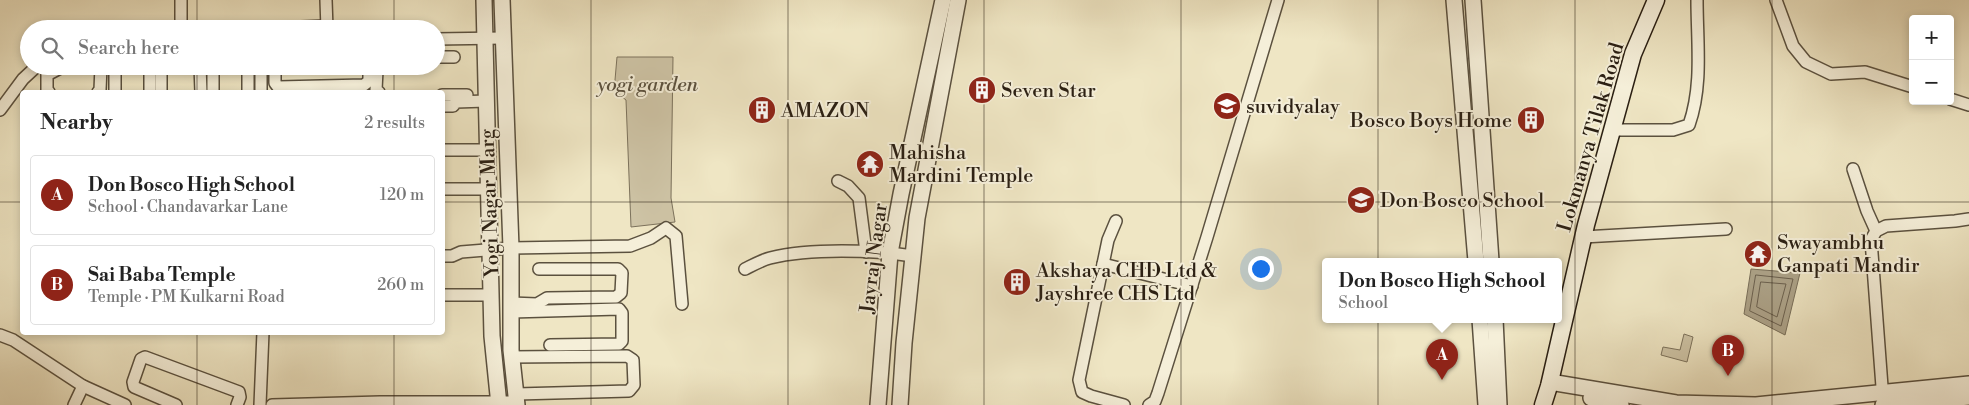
<!DOCTYPE html>
<meta charset="utf-8">
<style>
:root{--surface:#fff;--page:#f2f2f2;--text:#222;--muted:#767676;--line:#e0e0e0;--accent:#8f2418}
body{margin:0;font-family:"Libre Bodoni",serif;background:var(--page);color:var(--text)}
.controls{position:absolute;right:15px;top:15px;display:grid;overflow:hidden;border-radius:5px;box-shadow:0 2px 8px #0003}
.controls button{width:45px;height:45px;display:grid;place-items:center;padding:0;border:0;border-bottom:1px solid var(--line);background:var(--surface);color:var(--text);font:25px sans-serif}
.you{position:absolute;left:1260px;top:268px;width:18px;height:18px;margin:-12px;border:4px solid #fff;border-radius:50%;background:#1a73e8;box-shadow:0 0 0 8px #1a73e833}
.badge{display:grid;place-items:center;width:32px;height:32px;border-radius:50%;background:var(--accent);color:#fff;font-size:16px;font-weight:700}
.pin{position:absolute;translate:-50% -41px;filter:drop-shadow(0 1px 2px #0008)}
.pin::after{content:'';position:absolute;top:26px;width:18px;height:15px;background:inherit;clip-path:polygon(0 0,100% 0,50% 100%)}
.popup{position:absolute;left:1322px;top:258px;width:240px;height:65px;box-sizing:border-box;display:grid;place-content:center;border-radius:5px;background:var(--surface);filter:drop-shadow(0 1px 4px #0005);font-size:16px;white-space:nowrap;color:var(--muted)}
.popup b{font-size:19px;color:var(--text)}
.popup::after{content:'';position:absolute;left:50%;top:100%;margin-left:-10px;border:10px solid transparent;border-top-color:var(--surface)}
.list{margin:0;padding:0;list-style:none}
h2{display:flex;justify-content:space-between;align-items:center;height:65px;margin:0;padding:0 20px;font-size:21px}
h2 small{font-size:16px;font-weight:400;color:var(--muted)}
.list li{display:grid;grid-template-columns:32px 1fr auto;gap:15px;align-items:center;box-sizing:border-box;height:80px;margin:0 10px 10px;padding:0 10px;border:1px solid var(--line);border-radius:5px}
.list b{display:block;font-size:19px;white-space:nowrap}
.list p{margin:0;font-size:16px;white-space:nowrap;color:var(--muted)}
.list em{font-size:16px;font-style:normal;color:var(--muted)}
.icon{flex:none;width:28px;height:28px;fill:none;stroke:currentColor;stroke-width:2;stroke-linecap:round;stroke-linejoin:round}
.map{position:relative;flex:none;width:1969px;height:405px;overflow:hidden}
.search{position:absolute;background:var(--surface);box-shadow:0 2px 8px #0003;left:20px;top:20px;width:425px;height:55px;display:flex;align-items:center;gap:12px;box-sizing:border-box;padding:0 18px;border-radius:28px;color:var(--muted);font-size:19px}
.panel{position:absolute;background:var(--surface);box-shadow:0 2px 8px #0003;left:20px;top:90px;width:425px;height:245px;border-radius:5px}
.map>svg:first-child{display:block}
.green{fill:#cec4a6;stroke:#7c725c}
.water{fill:#aca288;stroke:#786e59}
.lines{fill:none;stroke-linecap:round;stroke-linejoin:round}
.shore{stroke:#6b604e;stroke-width:1}
.minor-casing{stroke:#5b513f;stroke-width:14}
.tertiary-casing{stroke:#5b513f;stroke-width:18}
.secondary-casing{stroke:#2a1f13;stroke-width:19}
.minor{stroke:#f5efd9;stroke-width:11}
.tertiary{stroke:#f5efd9;stroke-width:15}
.secondary{stroke:#f5efd9;stroke-width:16}
.grid{fill:none;stroke:#2a1f13;stroke-width:1;stroke-opacity:0.55}
.labels{text-anchor:middle;stroke-width:4;stroke-linejoin:round;paint-order:stroke}
.park-label{font-size:20px;font-style:italic;fill:#5b513f;stroke:#f5efd9}
.poi-label{font-size:20px;fill:#2a1f13;stroke:#f5efd9;text-anchor:start}
.street-label{font-size:20px;fill:#2a1f13;stroke:#f5efd9}
</style>
<div class="map">
<svg width="1969" height="405" viewBox="0 0 1969 405">
<rect width="100%" height="100%" fill="#efe6c4"/>
<filter id="stains"><feTurbulence type="fractalNoise" baseFrequency=".004" numOctaves="4"/><feColorMatrix values="0 0 0 0 .2 0 0 0 0 .09 0 0 0 0 .02 0 0 0 .5 -.17"/></filter>
<radialGradient id="worn" r=".72"><stop offset=".6" stop-color="#630" stop-opacity="0"/><stop offset="1" stop-color="#630" stop-opacity=".3"/></radialGradient>
<g class="green">
<polygon points="617,57 673,57 671,198 675,222 631,227 626,100 617,93 615,80"/>
<polygon points="1684,334 1693,337 1687,362 1661,355 1663,347 1680,350"/>
</g>
<polygon class="water" points="1751,269 1800,273 1785,335 1744,314"/>
<g class="lines">
<g class="shore">
<polygon points="1756,275 1793,279 1781,326 1750,311"/>
<polygon points="1761,282 1786,284 1777,317 1757,307"/>
</g>
<defs>
<g id="minor">
<polyline points="326,0 327,29"/>
<polyline points="1776,0 1793,46 1806,62 1831,74 1865,72 1913,87"/>
<polyline points="181,29 181,0"/>
<polyline points="249,29 327,26"/>
<polyline points="436,39 503,38"/>
<polyline points="436,57 454,57"/>
<polyline points="115,66 115,92"/>
<polyline points="150,66 150,92"/>
<polyline points="161,66 161,92"/>
<polyline points="200,66 201,92"/>
<polyline points="213,66 213,92"/>
<polyline points="261,66 261,92"/>
<polyline points="275,66 275,83 278,87 364,85 369,81 369,66"/>
<polyline points="377,70 376,90 379,92"/>
<polyline points="49,92 47,90 47,75 64,66"/>
<polyline points="98,92 100,90 101,66"/>
<polyline points="248,92 248,66"/>
<polyline points="442,95 467,95"/>
<polyline points="1950,99 1969,105"/>
<polyline points="442,106 453,106 456,102 486,101"/>
<polyline points="0,110 23,79 37,66"/>
<path d="M1612,130H1673L1689,125C1703,85 1697,42 1697,0"/>
<polyline points="442,150 488,150"/>
<polyline points="1853,169 1867,211 1876,231"/>
<polyline points="838,181 848,186 859,198 866,252"/>
<polyline points="442,189 489,189"/>
<polyline points="1116,221 1108,240 1079,380 1082,392 1091,396 1124,405"/>
<polyline points="1583,237 1726,229"/>
<polyline points="442,256 452,256 461,252 511,248 630,246 651,238 666,228 676,236 682,304"/>
<polyline points="1103,264 1192,286"/>
<path d="M745,269C753,265 762,260 770,258C810,248 873,250 913,256"/>
<polyline points="442,295 492,295"/>
<polyline points="511,303 537,304 547,298 616,297 621,293 622,273 618,269 539,269"/>
<polyline points="511,312 619,309 622,313 622,341 619,344 550,345"/>
<polyline points="0,335 13,340 83,386 125,405"/>
<polyline points="511,357 627,356 633,360 634,385 629,391 517,394"/>
<polyline points="1883,400 1871,240 1876,231 1886,226 1955,221 1969,219"/>
<polyline points="74,405 83,386"/>
<polyline points="176,405 134,387 133,382 141,359 145,357 239,392 240,397 237,405"/>
<polyline points="260,405 263,332"/>
<polyline points="272,405 380,402 517,402"/>
<polyline points="1149,405 1155,401 1158,393 1207,237 1278,0"/>
</g>
<g id="tertiary">
<polyline points="484,0 492,336 499,405"/>
<polyline points="502,0 511,248 511,350 517,405"/>
<polyline points="1454,0 1476,261"/>
<polyline points="1473,0 1491,261"/>
<polyline points="1480,319 1486,405"/>
<polyline points="1495,319 1499,405"/>
<polyline points="1550,382 1676,403 1756,405 1969,384"/>
<polyline points="1591,398 1621,405"/>
<polyline points="878,405 890,253 901,194 943,0"/>
<polyline points="900,405 904,343 917,218 958,0"/>
<polyline points="1883,405 1969,397"/>
</g>
<polyline id="secondary" points="1543,405 1549,386 1586,225 1633,54 1656,0"/>
</defs>
<use href="#minor" class="minor-casing"/>
<use href="#tertiary" class="tertiary-casing"/>
<use href="#secondary" class="secondary-casing"/>
<use href="#minor" class="minor"/>
<use href="#tertiary" class="tertiary"/>
<use href="#secondary" class="secondary"/>
</g>
<path class="grid" d="M197,0V29M394,0V29M591,0V405M788,0V405M984,0V405M1181,0V405M1378,0V405M1575,0V405M1772,0V405M197,66V92M394,66V92M0,202H22M442,202H1969M197,332V405M394,332V405"/>
<defs>
<symbol id="building-disc" viewBox="-11 -11 22 22"><circle r="9.5" fill="#8f2418" stroke="#f5efd9"/><path d="M-4-6H4V6H1V3H-1V6H-4ZM-2.5-4.3h1.7v1.8h-1.7ZM.8-4.3h1.7v1.8H.8ZM-2.5-1h1.7V.8h-1.7ZM.8-1h1.7V.8H.8Z" fill="#fff"/></symbol>
<symbol id="school-disc" viewBox="-11 -11 22 22"><circle r="9.5" fill="#8f2418" stroke="#f5efd9"/><path d="M0-5L7-2L0 1L-7-2ZM-4 1L0 2.5L4 1V4Q0 6-4 4Z" fill="#fff"/></symbol>
<symbol id="temple-disc" viewBox="-11 -11 22 22"><circle r="9.5" fill="#8f2418" stroke="#f5efd9"/><path d="M0-6L5-2H3V0L6.5 2.5H4V6H1.5V3h-3V6H-4V2.5H-6.5L-3 0V-2H-5Z" fill="#fff"/></symbol>
</defs>
<g fill-rule="evenodd">
<use href="#building-disc" x="966" y="74" width="32" height="32"/>
<use href="#school-disc" x="1211" y="90" width="32" height="32"/>
<use href="#building-disc" x="746" y="94" width="32" height="32"/>
<use href="#building-disc" x="1515" y="104" width="32" height="32"/>
<use href="#temple-disc" x="854" y="148" width="32" height="32"/>
<use href="#school-disc" x="1345" y="184" width="32" height="32"/>
<use href="#temple-disc" x="1742" y="238" width="32" height="32"/>
<use href="#building-disc" x="1001" y="266" width="32" height="32"/>
</g>
<g class="labels">
<g class="park-label">
<text x="647" y="91">yogi garden</text>
</g>
<g class="poi-label">
<text x="1001" y="97">Seven Star</text>
<text x="1246" y="113">suvidyalay</text>
<text x="781" y="117">AMAZON</text>
<text x="1512" y="127" text-anchor="end">Bosco Boys Home</text>
<text x="889" y="159">Mahisha<tspan x="889" dy="23">Mardini Temple</tspan></text>
<text x="1380" y="207">Don Bosco School</text>
<text x="1777" y="249">Swayambhu<tspan x="1777" dy="23">Ganpati Mandir</tspan></text>
<text x="1036" y="277">Akshaya CHD Ltd &amp;<tspan x="1036" dy="23">Jayshree CHS Ltd</tspan></text>
</g>
<g class="street-label">
<text transform="translate(1590 137) rotate(-74)" y="7">Lokmanya Tilak Road</text>
<text transform="translate(489 203) rotate(-92)" y="7">Yogi Nagar Marg</text>
<text transform="translate(873 258) rotate(-83)" y="7">Jayraj Nagar</text>
</g>
</g>
<rect width="100%" height="100%" filter="url(#stains)"/>
<rect width="100%" height="100%" fill="url(#worn)"/>
</svg>
<div class="controls">
<button>+</button>
<button>−</button>
</div>
<div class="you"></div>
<div class="pin badge" style="left:1442px;top:380px">A</div>
<div class="popup"><b>Don Bosco High School</b>School</div>
<div class="pin badge" style="left:1728px;top:376px">B</div>
<div class="search"><svg class="icon" aria-label="search" viewBox="0 0 24 24"><circle cx="10" cy="10" r="6"/><path d="M15 15l6 6"/></svg>Search here</div>
<section class="panel">
<h2>Nearby<small>2 results</small></h2>
<ul class="list">
<li><span class="badge">A</span><div><b>Don Bosco High School</b><p>School · Chandavarkar Lane</p></div><em>120 m</em></li>
<li><span class="badge">B</span><div><b>Sai Baba Temple</b><p>Temple · PM Kulkarni Road</p></div><em>260 m</em></li>
</ul>
</section>
</div>
